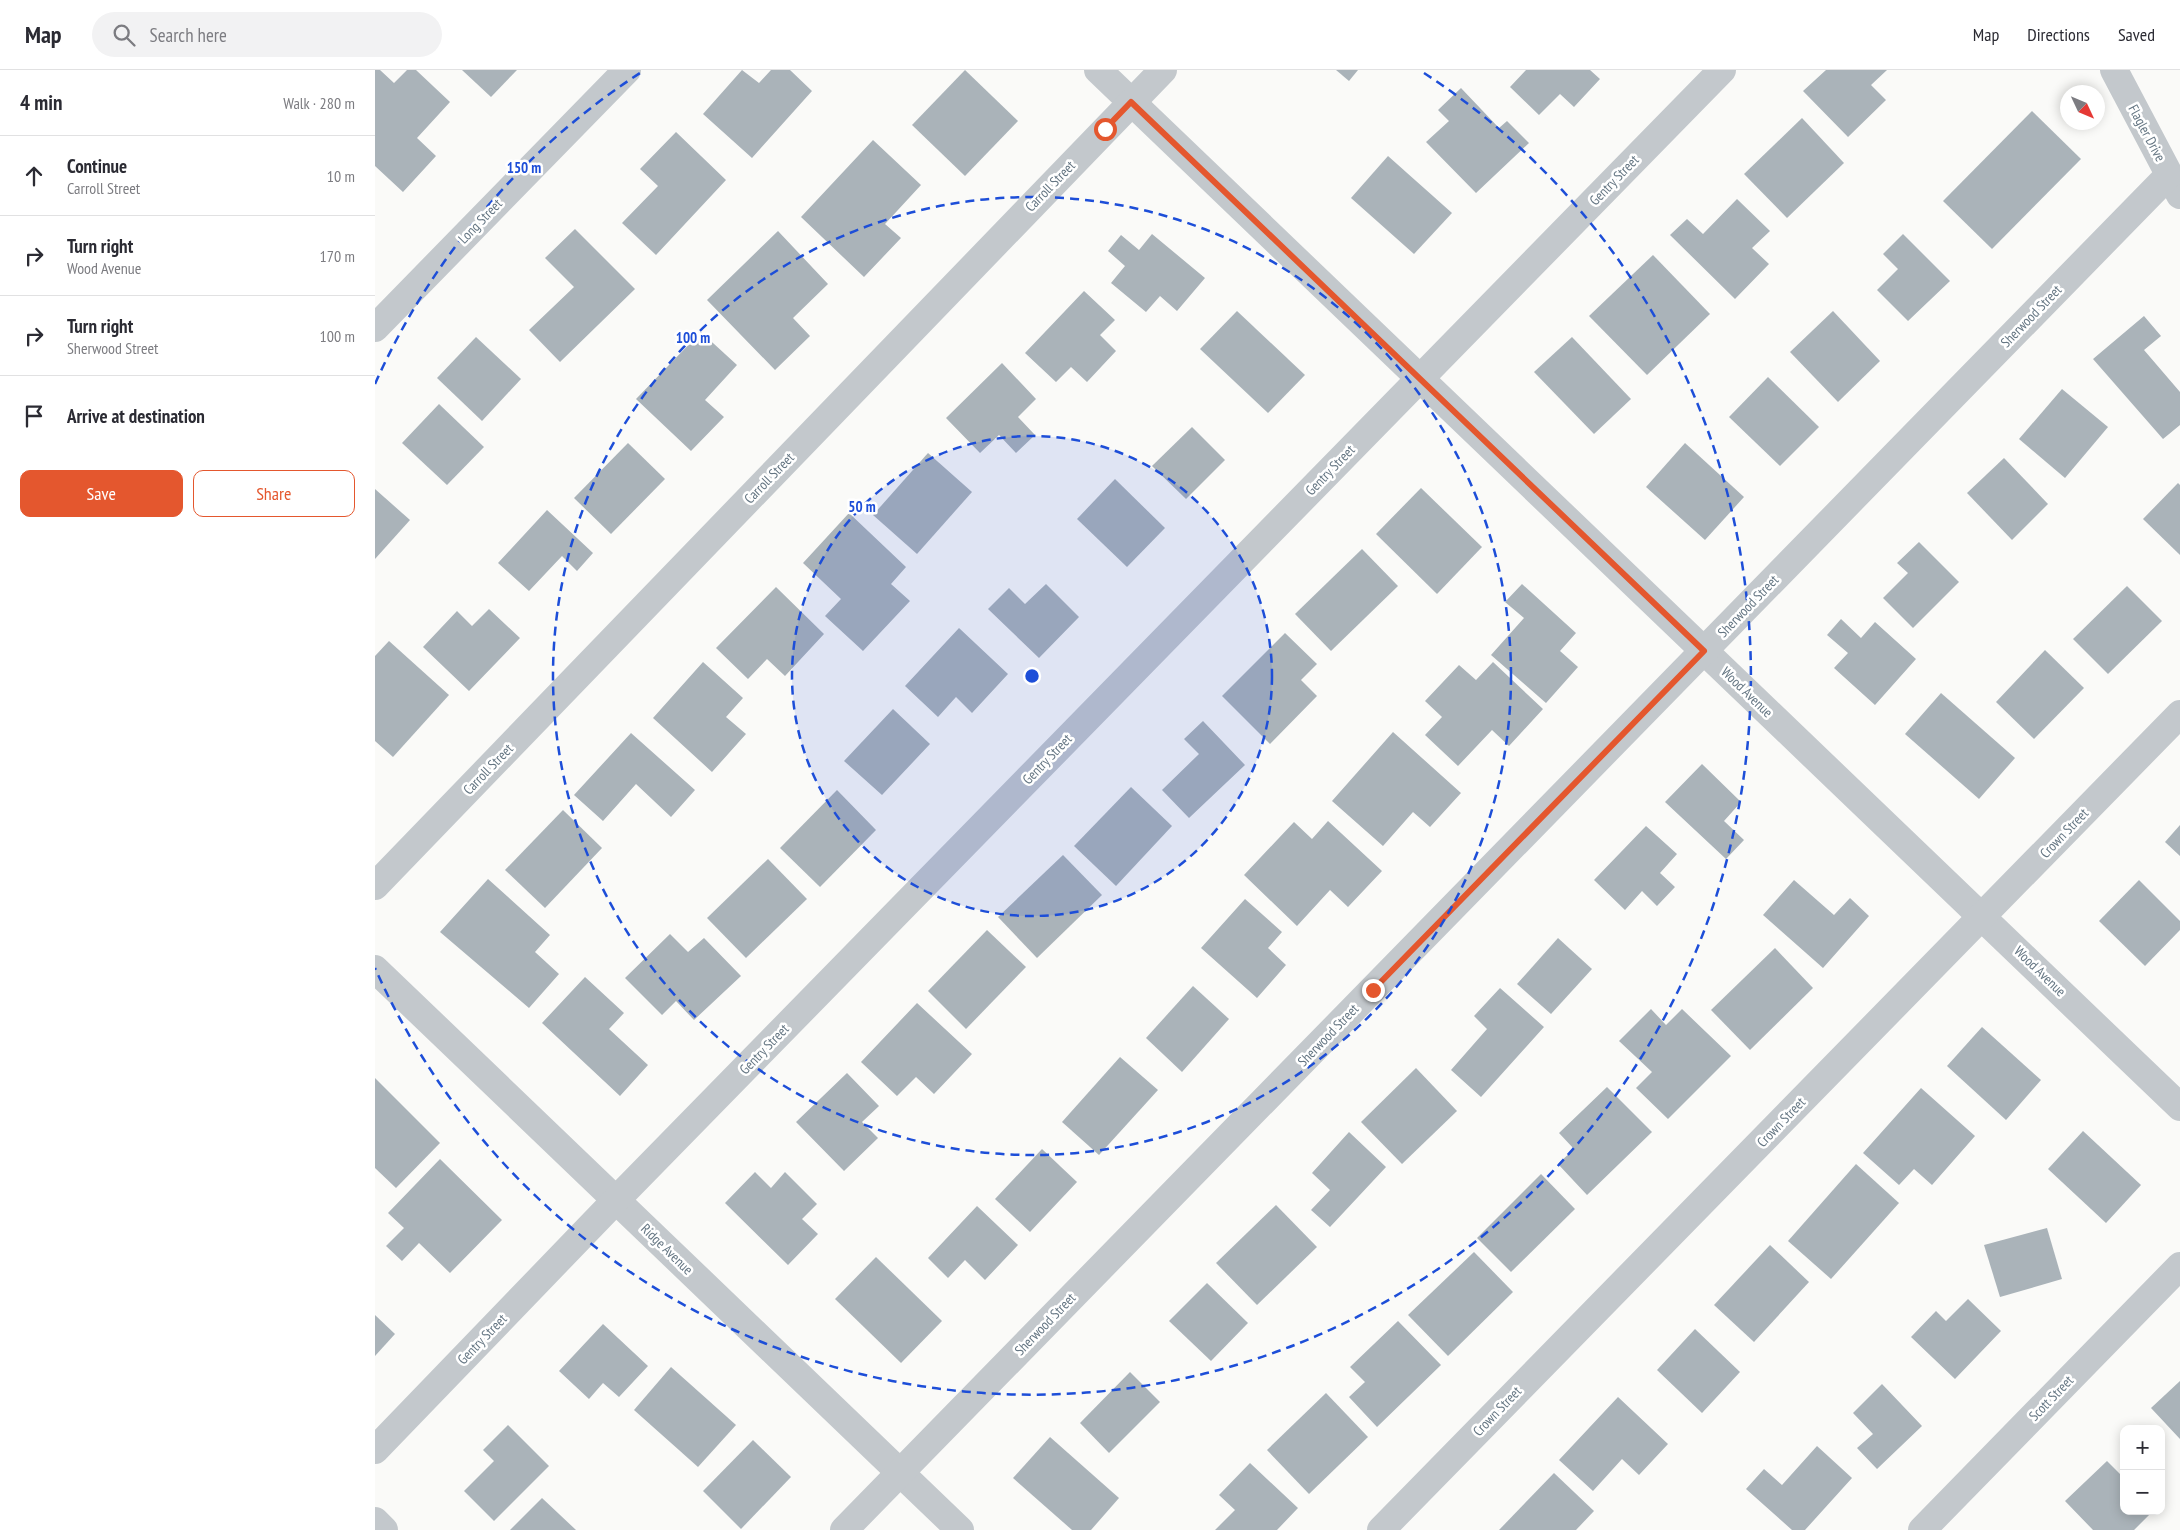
<!DOCTYPE html>
<meta charset="utf-8">
<style>
:root{--surface:#fff;--page:#f2f2f3;--text:#2b2b33;--muted:#7c7c81;--line:#e1e1e2;--accent:#e4572e}
body{margin:0;font-family:"PT Sans Narrow",sans-serif;background:var(--page);color:var(--text)}
.controls{position:absolute;right:15px;bottom:15px;display:grid;overflow:hidden;border-radius:10px;box-shadow:0 2px 12px #0003}
.controls button{width:45px;height:45px;display:grid;place-items:center;padding:0;border:0;border-bottom:1px solid var(--line);background:var(--surface);color:var(--text);font:25px sans-serif}
.compass{position:absolute;left:1685px;top:15px;width:45px;height:45px;border-radius:50%;background:var(--surface);box-shadow:0 2px 12px #0003;rotate:134deg}
.stop{position:absolute;width:15px;height:15px;margin:-11px;border:4px solid #e4572e;border-radius:50%;background:#fff}
.stop.end{background:#e4572e;border-color:#fff;box-shadow:0 1px 5px #0008}
.list{margin:0;padding:0;list-style:none}
h2{display:flex;justify-content:space-between;align-items:center;height:65px;margin:0;padding:0 20px;font-size:21px}
h2 small{font-size:16px;font-weight:400;color:var(--muted)}
.list li{display:grid;grid-template-columns:32px 1fr auto;gap:15px;align-items:center;box-sizing:border-box;height:80px;padding:0 20px;border-top:1px solid var(--line)}
.list b{display:block;font-size:19px;white-space:nowrap}
.list p{margin:0;font-size:16px;white-space:nowrap;color:var(--muted)}
.list em{font-size:16px;font-style:normal;color:var(--muted)}
.actions{display:flex;gap:10px;padding:15px 20px}
.actions a{flex:1;padding:11px 0;border:1px solid var(--accent);border-radius:10px;text-align:center;font-size:18px;color:var(--accent)}
.actions .main{background:var(--accent);color:#fff}
.icon{flex:none;width:28px;height:28px;fill:none;stroke:currentColor;stroke-width:2;stroke-linecap:round;stroke-linejoin:round}
.map{position:relative;flex:none;width:1805px;height:1460px;overflow:hidden}
header{display:flex;align-items:center;gap:30px;box-sizing:border-box;height:70px;padding:0 25px;background:var(--surface);border-bottom:1px solid var(--line)}
header strong{font-size:24px}
nav{display:flex;gap:28px;margin-inline-start:auto;font-size:18px}
.search{width:350px;height:45px;background:var(--page);display:flex;align-items:center;gap:12px;box-sizing:border-box;padding:0 18px;border-radius:28px;color:var(--muted);font-size:19px}
main{display:flex}
aside{flex:1;background:var(--surface)}
.map>svg:first-child{display:block}
.building{fill:#aab3b9}
.lines{fill:none;stroke-linecap:round;stroke-linejoin:round}
.minor{stroke:#c3c8cc;stroke-width:28}
.route{stroke:#e4572e;stroke-width:6}
.ring{fill:none;stroke:#1d4ed8;stroke-width:2.5;stroke-dasharray:9 6}
.labels{text-anchor:middle;stroke-width:5;stroke-linejoin:round;paint-order:stroke}
.street-label{font-size:14px;fill:#657683;stroke:#fff}
.centre{fill:#1d4ed8;stroke:#fff;stroke-width:2.5}
.ring-label{font-size:15px;text-anchor:middle;font-weight:bold;fill:#1d4ed8;stroke:#fff;stroke-width:5;stroke-linejoin:round;paint-order:stroke}
</style>
<header>
<strong>Map</strong>
<div class="search"><svg class="icon" aria-label="search" viewBox="0 0 24 24"><circle cx="10" cy="10" r="6"/><path d="M15 15l6 6"/></svg>Search here</div>
<nav><a>Map</a><a>Directions</a><a>Saved</a></nav>
</header>
<main>
<aside>
<h2>4 min<small>Walk · 280 m</small></h2>
<ul class="list">
<li><svg class="icon" aria-label="ahead" viewBox="0 0 24 24"><path d="M12 20V5M6 11l6-6 6 6"/></svg><div><b>Continue</b><p>Carroll Street</p></div><em>10 m</em></li>
<li><svg class="icon" aria-label="right" viewBox="0 0 24 24"><path d="M7 20v-9h11M14 6l5 5-5 5"/></svg><div><b>Turn right</b><p>Wood Avenue</p></div><em>170 m</em></li>
<li><svg class="icon" aria-label="right" viewBox="0 0 24 24"><path d="M7 20v-9h11M14 6l5 5-5 5"/></svg><div><b>Turn right</b><p>Sherwood Street</p></div><em>100 m</em></li>
<li><svg class="icon" aria-label="arrive" viewBox="0 0 24 24"><path d="M6 21V4h12l-3 4 3 4H6"/></svg><div><b>Arrive at destination</b></div></li>
</ul>
<div class="actions"><a class="main">Save</a><a>Share</a></div>
</aside>
<div class="map">
<svg width="1805" height="1460" viewBox="0 0 1805 1460">
<rect width="100%" height="100%" fill="#fafaf8"/>
<g class="building">
<polygon points="0,0 5,0 19,13 32,0 41,0 75,32 42,68 61,86 28,122 0,96"/>
<polygon points="87,0 142,0 116,27"/>
<polygon points="367,0 384,13 396,0 415,0 437,21 377,88 328,44"/>
<polygon points="590,0 643,51 590,106 537,55"/>
<polygon points="961,0 983,0 974,11"/>
<polygon points="1151,0 1215,0 1225,9 1199,37 1185,24 1164,45 1135,17"/>
<polygon points="1451,0 1512,0 1496,15 1511,30 1473,67 1428,21"/>
<polygon points="1086,18 1124,58 1132,51 1154,73 1101,123 1051,72 1074,51 1063,40"/>
<polygon points="1657,41 1706,89 1617,179 1568,131"/>
<polygon points="1427,48 1469,93 1412,148 1369,104"/>
<polygon points="301,62 351,110 281,185 247,153 283,116 265,99"/>
<polygon points="498,70 546,115 510,154 526,168 489,207 426,147"/>
<polygon points="1013,86 1077,143 1039,184 976,128"/>
<polygon points="1362,129 1395,161 1377,178 1394,194 1360,229 1295,165 1312,149 1328,164"/>
<polygon points="200,159 260,219 185,292 154,260 199,217 170,188"/>
<polygon points="403,161 453,214 418,248 435,266 400,300 332,230"/>
<polygon points="777,164 830,208 802,241 785,226 771,242 736,213 750,196 733,181 746,165 764,180"/>
<polygon points="1528,164 1575,211 1533,251 1502,220 1523,199 1508,184"/>
<polygon points="1278,185 1335,244 1272,305 1214,246"/>
<polygon points="709,221 740,250 725,265 741,281 712,312 696,297 681,312 650,283"/>
<polygon points="862,241 930,305 893,343 825,279"/>
<polygon points="1458,241 1505,291 1463,332 1415,282"/>
<polygon points="1769,246 1786,266 1769,280 1805,322 1805,355 1788,369 1718,289"/>
<polygon points="326,262 362,295 330,330 349,347 316,381 261,329"/>
<polygon points="101,267 146,309 107,351 62,308"/>
<polygon points="1197,267 1256,329 1219,364 1159,302"/>
<polygon points="627,293 661,329 643,347 660,365 641,383 624,365 605,383 571,348"/>
<polygon points="1393,307 1444,357 1405,396 1354,347"/>
<polygon points="1687,319 1733,357 1690,408 1644,369"/>
<polygon points="64,334 109,377 72,415 27,373"/>
<polygon points="817,357 850,390 811,429 777,396"/>
<polygon points="253,373 290,409 236,464 199,428"/>
<polygon points="1310,373 1369,427 1330,470 1271,417"/>
<polygon points="553,383 597,422 542,484 498,445"/>
<polygon points="1629,388 1673,434 1637,470 1592,423"/>
<polygon points="740,409 790,458 752,497 702,449"/>
<polygon points="1803,413 1805,415 1805,485 1768,449"/>
<polygon points="1046,418 1107,477 1062,524 1001,464"/>
<polygon points="0,419 35,450 0,489"/>
<polygon points="172,440 218,483 202,501 187,486 154,521 123,493"/>
<polygon points="474,443 531,497 516,514 535,531 488,581 450,546 466,529 428,493"/>
<polygon points="1544,472 1584,512 1538,558 1508,528 1533,503 1522,493"/>
<polygon points="987,479 1023,516 956,581 920,544"/>
<polygon points="671,514 704,547 664,588 613,539 634,518 650,534"/>
<polygon points="1147,514 1201,563 1185,581 1203,597 1171,633 1116,585 1149,548 1130,532"/>
<polygon points="1752,516 1787,551 1733,604 1698,569"/>
<polygon points="401,517 449,564 410,606 392,589 373,609 341,578"/>
<polygon points="114,539 145,568 94,621 48,577 82,541 97,556"/>
<polygon points="1466,549 1486,568 1500,552 1541,589 1500,635 1459,598 1473,583 1452,565"/>
<polygon points="584,558 633,604 597,643 581,627 563,647 530,616"/>
<polygon points="910,563 942,594 926,610 942,626 895,674 847,626"/>
<polygon points="14,571 74,625 18,687 0,671 0,586"/>
<polygon points="1670,580 1709,618 1659,669 1621,632"/>
<polygon points="328,592 368,628 351,647 371,664 337,702 278,648"/>
<polygon points="1118,592 1168,639 1134,676 1117,660 1083,696 1050,665 1067,647 1050,631 1084,595 1101,610"/>
<polygon points="1566,623 1640,688 1604,729 1530,664"/>
<polygon points="518,639 555,674 507,725 469,691"/>
<polygon points="828,651 870,695 814,748 787,720 824,684 809,669"/>
<polygon points="1018,662 1086,723 1055,757 1038,742 1008,776 957,731"/>
<polygon points="256,663 320,720 296,747 261,714 228,751 199,725"/>
<polygon points="1327,694 1366,732 1349,751 1369,770 1351,789 1290,732"/>
<polygon points="756,717 797,756 741,816 699,776"/>
<polygon points="462,720 501,760 445,817 405,778"/>
<polygon points="188,740 227,778 170,838 130,800"/>
<polygon points="953,751 1007,801 973,837 955,820 922,856 869,805 919,752 937,769"/>
<polygon points="1805,755 1805,786 1790,772"/>
<polygon points="1271,756 1302,784 1285,803 1300,817 1282,836 1267,821 1250,840 1219,810"/>
<polygon points="688,785 727,825 662,888 623,847"/>
<polygon points="393,789 432,829 371,888 332,848"/>
<polygon points="113,809 175,865 160,882 184,904 154,938 65,862"/>
<polygon points="1419,810 1459,845 1475,828 1494,846 1448,898 1388,845"/>
<polygon points="1764,810 1805,851 1805,860 1770,896 1724,851"/>
<polygon points="870,829 907,862 893,878 911,895 882,928 826,878"/>
<polygon points="612,860 651,897 591,959 553,921"/>
<polygon points="295,864 313,882 329,868 366,906 319,950 301,931 287,945 250,908"/>
<polygon points="1183,868 1217,899 1176,944 1142,914"/>
<polygon points="1400,878 1438,918 1375,980 1336,940"/>
<polygon points="210,907 249,943 234,959 273,995 245,1026 167,953"/>
<polygon points="818,916 854,949 807,1002 771,968"/>
<polygon points="1125,918 1169,957 1106,1027 1076,1000 1112,959 1099,946"/>
<polygon points="542,933 597,984 559,1024 541,1007 522,1026 486,992"/>
<polygon points="1276,939 1291,955 1307,939 1356,986 1293,1049 1261,1018 1277,1002 1244,971"/>
<polygon points="1607,957 1666,1010 1631,1050 1572,996"/>
<polygon points="745,987 783,1020 724,1085 687,1052"/>
<polygon points="1041,998 1082,1041 1027,1094 986,1052"/>
<polygon points="472,1003 504,1036 487,1052 503,1068 469,1101 421,1052"/>
<polygon points="0,1008 65,1073 21,1118 0,1098"/>
<polygon points="1232,1017 1277,1062 1212,1125 1183,1094 1199,1079 1184,1063"/>
<polygon points="1546,1018 1600,1066 1557,1115 1539,1099 1524,1115 1488,1083"/>
<polygon points="1708,1061 1766,1115 1731,1153 1673,1099"/>
<polygon points="974,1062 1011,1097 955,1157 936,1140 955,1120 937,1103"/>
<polygon points="667,1079 702,1112 655,1162 620,1129"/>
<polygon points="65,1089 127,1150 75,1203 44,1173 27,1191 11,1176 29,1158 13,1143"/>
<polygon points="1481,1094 1524,1133 1456,1209 1413,1171"/>
<polygon points="380,1102 396,1118 410,1102 442,1134 427,1149 443,1164 413,1195 350,1133"/>
<polygon points="1166,1104 1200,1139 1136,1202 1102,1168"/>
<polygon points="901,1135 942,1177 882,1235 841,1193"/>
<polygon points="602,1136 643,1175 610,1210 590,1190 573,1208 553,1188"/>
<polygon points="1672,1158 1687,1209 1625,1227 1609,1175"/>
<polygon points="1395,1175 1434,1212 1379,1272 1339,1235"/>
<polygon points="1099,1182 1138,1222 1073,1286 1033,1245"/>
<polygon points="501,1187 567,1251 526,1293 460,1229"/>
<polygon points="832,1213 873,1253 836,1291 794,1251"/>
<polygon points="1593,1229 1626,1261 1580,1309 1536,1267 1561,1241 1571,1251"/>
<polygon points="0,1245 20,1264 0,1286"/>
<polygon points="1023,1251 1066,1295 1002,1357 974,1327 990,1312 975,1297"/>
<polygon points="228,1254 273,1296 244,1327 228,1313 214,1329 184,1301"/>
<polygon points="1320,1259 1365,1302 1327,1343 1282,1300"/>
<polygon points="296,1297 361,1355 323,1397 259,1340"/>
<polygon points="755,1302 785,1332 734,1383 705,1353"/>
<polygon points="1805,1311 1805,1369 1776,1338"/>
<polygon points="1507,1314 1547,1356 1502,1399 1482,1378 1498,1364 1478,1343"/>
<polygon points="951,1323 993,1367 934,1424 892,1380"/>
<polygon points="1243,1327 1293,1374 1264,1405 1247,1389 1218,1421 1184,1390"/>
<polygon points="133,1355 174,1396 119,1451 89,1421 119,1391 108,1380"/>
<polygon points="675,1367 744,1428 716,1460 697,1460 638,1408"/>
<polygon points="378,1370 416,1407 366,1459 328,1421"/>
<polygon points="1442,1376 1477,1408 1430,1460 1417,1460 1371,1419 1389,1399 1407,1415"/>
<polygon points="1732,1391 1749,1408 1749,1441 1778,1441 1759,1460 1718,1460 1690,1431"/>
<polygon points="875,1393 923,1438 902,1460 840,1460 860,1440 844,1425"/>
<polygon points="1179,1403 1219,1441 1201,1460 1124,1460"/>
<polygon points="167,1428 201,1460 135,1460"/>
</g>
<g class="lines">
<g class="minor">
<polyline points="723,0 1805,1037"/>
<polyline points="1739,0 1805,125"/>
<polyline points="0,258 252,0"/>
<polyline points="0,816 788,0"/>
<polyline points="0,899 585,1460"/>
<polyline points="0,1380 241,1130 1347,0"/>
<polyline points="0,1451 9,1460"/>
<polyline points="469,1460 1794,105"/>
<polyline points="1006,1460 1805,644"/>
<polyline points="1547,1460 1805,1196"/>
</g>
</g>
<g class="lines">
<polyline class="route" points="730,59 756,32 1329,581 998,920"/>
</g>
<circle cx="657" cy="606" r="240" fill="#1d4ed8" fill-opacity=".12"/>
<g class="ring">
<circle cx="657" cy="606" r="240"/>
<circle cx="657" cy="606" r="479"/>
<path d="M0 314A719 719 0 0 1 265 3M1049 3A719 719 0 1 1 0 898"/>
</g>
<g class="labels">
<g class="street-label">
<text transform="translate(1772 63) rotate(62)" y="5">Flagler Drive</text>
<text transform="translate(1239 110) rotate(-46)" y="5">Gentry Street</text>
<text transform="translate(675 116) rotate(-46)" y="5">Carroll Street</text>
<text transform="translate(105 151) rotate(-46)" y="5">Long Street</text>
<text transform="translate(1656 246) rotate(-46)" y="5">Sherwood Street</text>
<text transform="translate(955 400) rotate(-46)" y="5">Gentry Street</text>
<text transform="translate(394 408) rotate(-46)" y="5">Carroll Street</text>
<text transform="translate(1373 536) rotate(-46)" y="5">Sherwood Street</text>
<text transform="translate(1372 622) rotate(44)" y="5">Wood Avenue</text>
<text transform="translate(672 689) rotate(-46)" y="5">Gentry Street</text>
<text transform="translate(113 699) rotate(-46)" y="5">Carroll Street</text>
<text transform="translate(1689 763) rotate(-46)" y="5">Crown Street</text>
<text transform="translate(1665 901) rotate(44)" y="5">Wood Avenue</text>
<text transform="translate(953 965) rotate(-46)" y="5">Sherwood Street</text>
<text transform="translate(389 979) rotate(-46)" y="5">Gentry Street</text>
<text transform="translate(1406 1052) rotate(-46)" y="5">Crown Street</text>
<text transform="translate(292 1179) rotate(44)" y="5">Ridge Avenue</text>
<text transform="translate(670 1254) rotate(-46)" y="5">Sherwood Street</text>
<text transform="translate(107 1269) rotate(-46)" y="5">Gentry Street</text>
<text transform="translate(1676 1328) rotate(-46)" y="5">Scott Street</text>
<text transform="translate(1122 1341) rotate(-46)" y="5">Crown Street</text>
</g>
</g>
<circle cx="657" cy="606" r="8" class="centre"/>
<g class="ring-label">
<text x="149" y="103">150 m</text>
<text x="318" y="273">100 m</text>
<text x="487" y="442">50 m</text>
</g>
</svg>
<div class="controls">
<button>+</button>
<button>−</button>
</div>
<svg class="compass" viewBox="-18 -18 36 36"><path d="M0-13l5 13h-10z" fill="#e53935"/><path d="M0 13l5-13h-10z" fill="#7c7c81"/></svg>
<div class="stop" style="left:730px;top:59px"></div>
<div class="stop end" style="left:998px;top:920px"></div>
</div>
</main>
